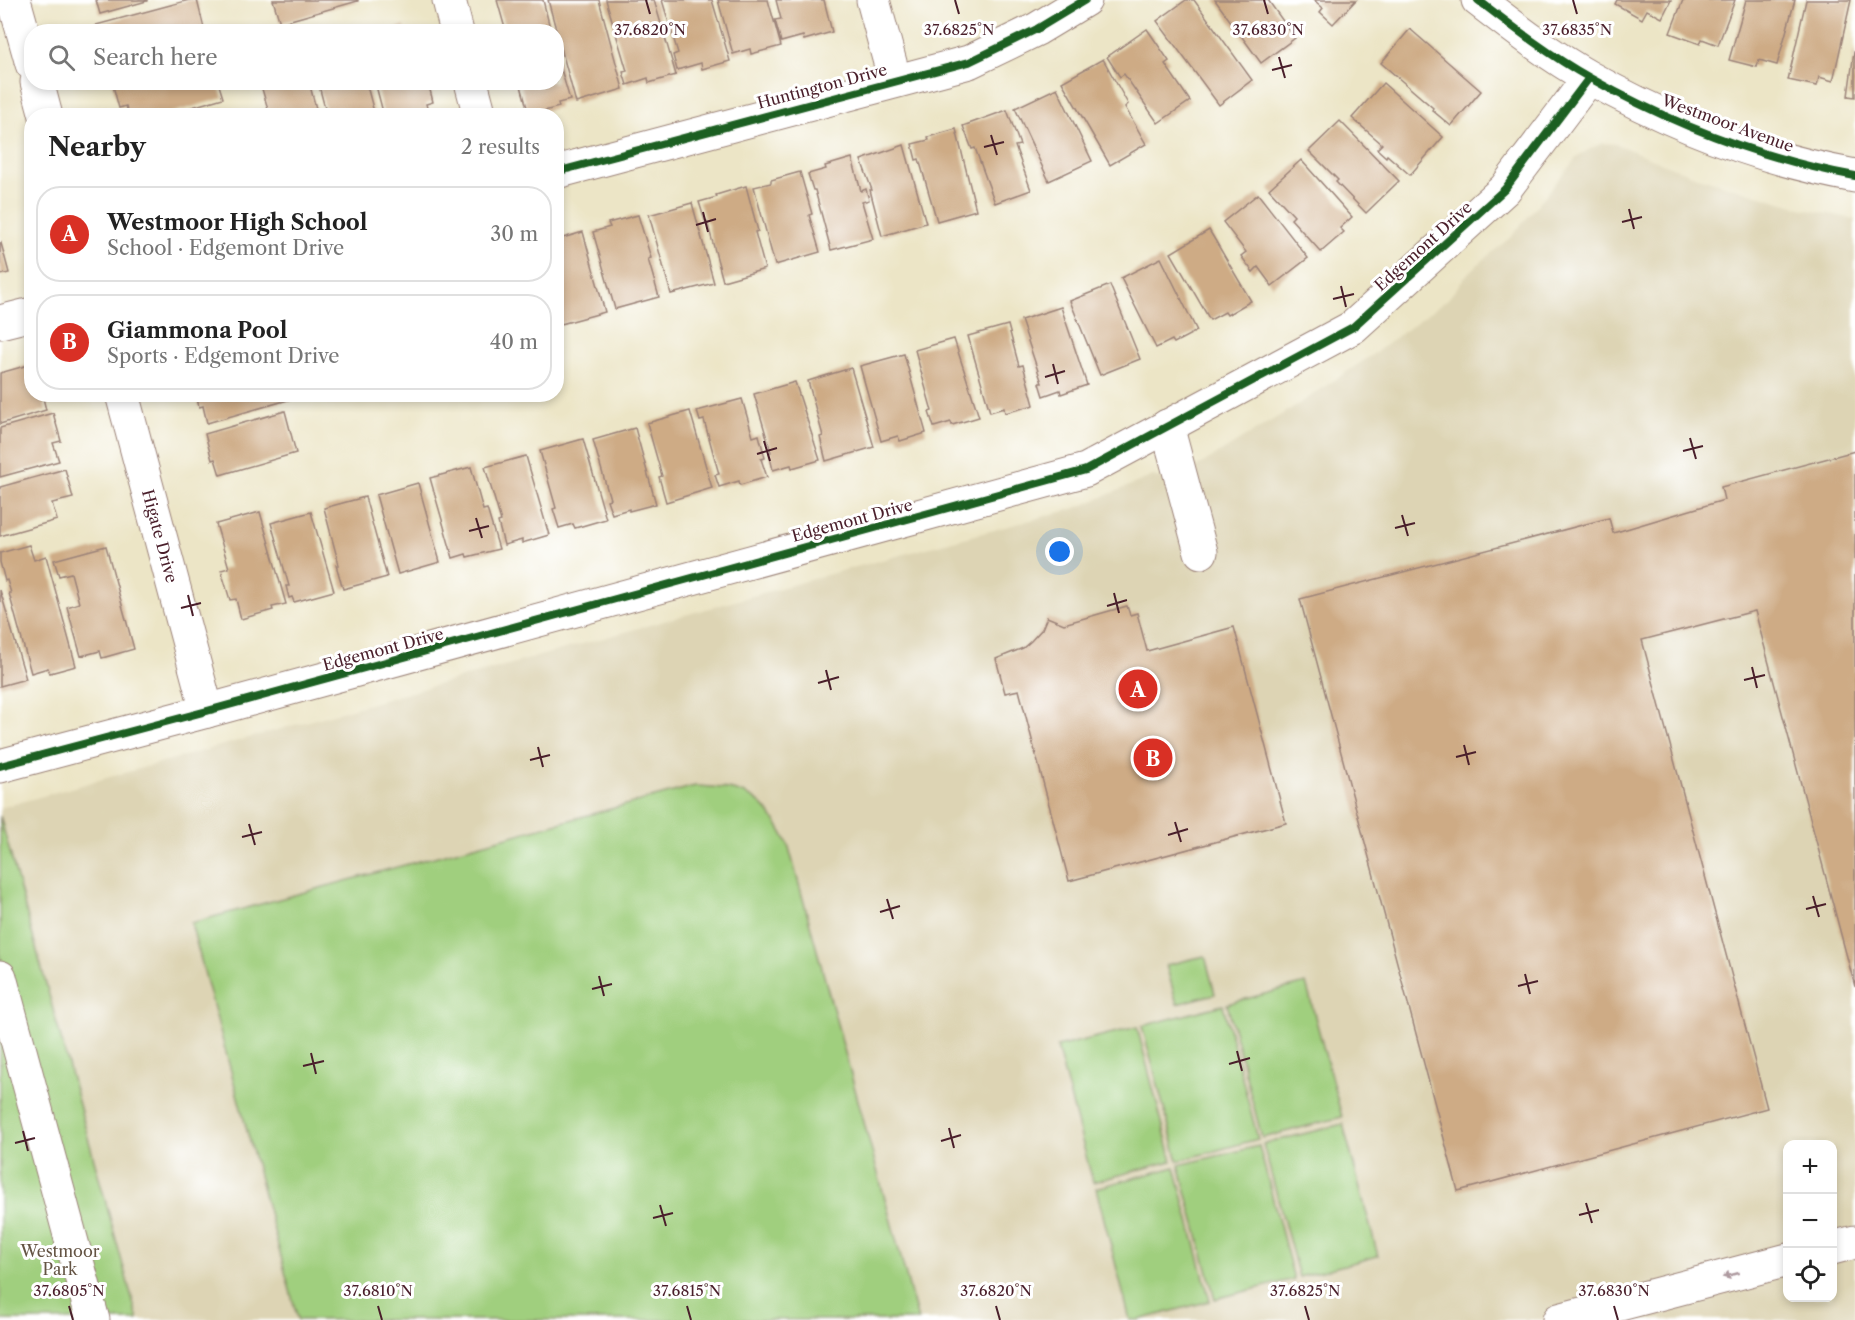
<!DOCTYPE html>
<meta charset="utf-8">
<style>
:root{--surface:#fff;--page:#f2f2f2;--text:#222;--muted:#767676;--line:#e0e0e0;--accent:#d93025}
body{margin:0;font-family:"Libre Caslon Text",serif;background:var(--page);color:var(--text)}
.controls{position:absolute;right:18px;bottom:18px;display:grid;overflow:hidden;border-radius:12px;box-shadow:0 3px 9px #0003}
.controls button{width:54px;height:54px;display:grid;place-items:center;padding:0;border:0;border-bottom:2px solid var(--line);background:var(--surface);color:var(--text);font:30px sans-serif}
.you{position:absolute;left:1060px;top:552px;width:21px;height:21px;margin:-15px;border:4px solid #fff;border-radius:50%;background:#1a73e8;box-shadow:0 0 0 9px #1a73e833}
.badge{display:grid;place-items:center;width:39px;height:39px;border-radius:50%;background:var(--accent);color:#fff;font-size:20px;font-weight:700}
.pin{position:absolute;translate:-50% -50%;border:3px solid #fff;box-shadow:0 2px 6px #0006}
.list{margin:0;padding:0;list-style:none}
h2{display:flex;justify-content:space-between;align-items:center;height:78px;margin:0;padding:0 24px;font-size:26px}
h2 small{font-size:20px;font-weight:400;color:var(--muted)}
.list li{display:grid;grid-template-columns:39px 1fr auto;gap:18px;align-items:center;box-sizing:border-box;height:96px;margin:0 12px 12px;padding:0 12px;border:2px solid var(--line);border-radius:24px}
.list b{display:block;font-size:22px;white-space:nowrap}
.list p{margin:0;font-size:20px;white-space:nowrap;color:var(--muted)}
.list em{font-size:20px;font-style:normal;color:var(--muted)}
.icon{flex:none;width:33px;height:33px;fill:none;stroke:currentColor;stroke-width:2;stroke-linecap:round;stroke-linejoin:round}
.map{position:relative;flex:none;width:1855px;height:1320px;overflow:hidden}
.search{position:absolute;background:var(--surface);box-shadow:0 3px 9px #0003;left:24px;top:24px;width:540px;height:66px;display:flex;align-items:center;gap:15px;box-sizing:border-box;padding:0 21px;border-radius:24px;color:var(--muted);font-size:22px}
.panel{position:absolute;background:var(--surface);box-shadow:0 3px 9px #0003;left:24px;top:108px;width:540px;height:294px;border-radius:24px}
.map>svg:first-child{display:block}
.built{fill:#ddd4b4;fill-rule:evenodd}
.green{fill:#a0cf7e;stroke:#757754;stroke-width:1.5}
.building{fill:#ceab85}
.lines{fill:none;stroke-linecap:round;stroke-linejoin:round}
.minor-casing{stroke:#9b8278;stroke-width:35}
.minor{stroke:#fff;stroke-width:33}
.cycleway-casing{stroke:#fff;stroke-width:11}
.cycleway{stroke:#1b5e20;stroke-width:8}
.oneway{fill:#ae9aa0}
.ticks{fill:none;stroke:#4a1f2b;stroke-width:2}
.labels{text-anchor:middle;stroke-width:6;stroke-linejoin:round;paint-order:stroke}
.street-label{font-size:16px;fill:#4a1f2b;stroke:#fff}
.park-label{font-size:16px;fill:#645444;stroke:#fff}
.ticks-label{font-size:15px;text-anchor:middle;fill:#4a1f2b;stroke:#fff;stroke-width:6;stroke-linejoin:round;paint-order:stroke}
</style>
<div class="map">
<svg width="1855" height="1320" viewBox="0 0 1855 1320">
<rect width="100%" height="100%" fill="#fff"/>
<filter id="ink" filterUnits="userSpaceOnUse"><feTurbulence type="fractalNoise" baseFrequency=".0167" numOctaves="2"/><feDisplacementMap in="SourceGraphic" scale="12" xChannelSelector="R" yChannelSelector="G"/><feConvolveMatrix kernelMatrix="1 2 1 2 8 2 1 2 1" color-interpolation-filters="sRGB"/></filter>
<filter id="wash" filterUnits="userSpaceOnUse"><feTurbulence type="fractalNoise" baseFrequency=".008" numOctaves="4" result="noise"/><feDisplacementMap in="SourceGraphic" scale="24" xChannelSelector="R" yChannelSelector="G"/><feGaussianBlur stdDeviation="1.35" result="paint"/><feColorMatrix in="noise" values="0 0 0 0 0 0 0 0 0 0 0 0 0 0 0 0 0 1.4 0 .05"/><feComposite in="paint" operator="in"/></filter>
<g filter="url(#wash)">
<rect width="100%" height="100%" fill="#ece5c6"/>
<path class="built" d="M1602,143L1616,144L1694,176L1804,209L1855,219V1320H138L0,816V808L841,571L1076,508L1153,476L1167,480L1203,463L1302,402L1372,355L1448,299L1469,272L1512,236L1579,155ZM1788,1144H1832V1298H1788Z"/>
<g class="green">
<path d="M695,786C748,788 764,796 788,844L918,1320H298L191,923Z"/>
<polygon points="0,816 138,1320 0,1320"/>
<polygon points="1205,956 1215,994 1177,1004 1166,965"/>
<polygon points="1306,983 1342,1117 1262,1138 1227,1004"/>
<polygon points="1223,1005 1258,1139 1178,1161 1142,1026"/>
<polygon points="1137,1027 1172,1161 1093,1182 1057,1047"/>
<polygon points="1343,1124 1378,1256 1299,1277 1263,1144"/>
<polygon points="1259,1146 1294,1279 1215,1299 1179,1165"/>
<polygon points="1175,1167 1210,1301 1139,1320 1130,1320 1096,1188"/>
</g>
<g id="blocks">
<g class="building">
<polygon points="96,0 147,0 147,1 100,14"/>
<polygon points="189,0 197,0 205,32 97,32 96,25"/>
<polygon points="273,0 358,0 358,1 280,23"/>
<polygon points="497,0 543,0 551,32 506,32"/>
<polygon points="548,0 599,0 623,89 576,103"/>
<polygon points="606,0 654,0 676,75 649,83 648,78 627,85 623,72 627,71"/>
<polygon points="662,0 712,0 730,61 702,69 701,63 677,70 673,55 678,53"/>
<polygon points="718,0 768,0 781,46 751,54 750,49 733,54"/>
<polygon points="776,0 824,0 832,32 804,40 803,36 781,42 775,20 781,19"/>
<polygon points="1186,0 1194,0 1252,80 1219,105 1157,21"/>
<polygon points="1215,0 1268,0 1295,38 1261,63"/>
<polygon points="1314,0 1356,0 1333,24 1320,12 1323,8"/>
<polygon points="1617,0 1671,0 1662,18 1647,10 1642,19 1615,4"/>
<polygon points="1683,0 1735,0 1718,45 1702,39 1700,44 1670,33"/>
<polygon points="1746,0 1795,0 1777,65 1759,60 1757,67 1729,60"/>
<polygon points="1806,0 1851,0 1833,81 1819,77 1817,86 1788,80"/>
<polygon points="404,26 406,32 387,32 387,31"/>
<polygon points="1147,29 1169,61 1165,64 1190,101 1158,123 1124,74 1120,77 1107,57"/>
<polygon points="1410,29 1481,91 1451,126 1432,110 1433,108 1381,63"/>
<polygon points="556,52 570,100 558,103 559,107 529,115 520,82 556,82"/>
<polygon points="1854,52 1855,52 1855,97 1848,96"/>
<polygon points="1103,59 1128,104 1125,107 1146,144 1110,165 1062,82"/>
<polygon points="112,82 218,82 223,98 161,116 129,116 126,106 119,108"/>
<polygon points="260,82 309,82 318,116 270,116"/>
<polygon points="318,82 366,82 375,116 327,116"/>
<polygon points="375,82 428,82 433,102 426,104 429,116 384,116"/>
<polygon points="1383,83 1443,137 1410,175 1387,155 1386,157 1377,149 1382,144 1352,118"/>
<polygon points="1057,88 1092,161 1049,181 1015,108"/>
<polygon points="224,108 226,116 200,116 200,115"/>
<polygon points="1007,110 1020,145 1015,146 1031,190 995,203 975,148 972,149 963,126"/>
<polygon points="1340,121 1399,181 1366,213 1336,182 1338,180 1309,151"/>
<polygon points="956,129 976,210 937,221 919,159 916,160 912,144 929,140 928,137"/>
<polygon points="904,145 926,223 882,236 870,190 872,190 861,160"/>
<polygon points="852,158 861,191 866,189 869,200 862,202 873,239 831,250 815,190 813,190 808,174 826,169 825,166"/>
<polygon points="1301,160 1352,217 1340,228 1344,232 1321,252 1291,219 1294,216 1269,189"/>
<polygon points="800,172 812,214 809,215 820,252 775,265 754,187 771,183 771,180"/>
<polygon points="746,186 758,231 755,232 765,269 723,281 707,221 705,221 699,202 717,197 716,195"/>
<polygon points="1258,194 1308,258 1272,286 1258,267 1253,272 1241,256 1246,252 1223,222"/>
<polygon points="692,203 714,283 671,294 649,215"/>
<polygon points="638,215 651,258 648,259 659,297 615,309 593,232 610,227 608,223"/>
<polygon points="1209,230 1251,301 1227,315 1225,312 1210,320 1171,253"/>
<polygon points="583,232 605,312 561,324 556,307 556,240"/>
<polygon points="1,243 9,273 0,275 0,244"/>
<polygon points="1161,258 1197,331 1174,343 1172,340 1156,348 1121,278"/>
<polygon points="1110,285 1140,359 1100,375 1070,301"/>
<polygon points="1061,307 1087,385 1061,394 1060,390 1043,396 1039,383 1042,383 1021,320"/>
<polygon points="1008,325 1019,366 1023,365 1034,405 1005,413 1004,408 990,412 968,336"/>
<polygon points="954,339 979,417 952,425 951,422 934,427 929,412 932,411 915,350"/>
<polygon points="904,354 926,433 900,441 898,436 881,441 860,366"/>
<polygon points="32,364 32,394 42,394 46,410 0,424 0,373"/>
<polygon points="851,368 874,447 826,461 820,437 823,436 808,381"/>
<polygon points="795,382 820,460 792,468 791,465 773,470 769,453 771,452 754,394"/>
<polygon points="196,394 294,394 295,398 207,423 203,406 199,407"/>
<polygon points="742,399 753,437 759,435 765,458 761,459 767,477 740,485 739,481 719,487 715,475 719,474 704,420 700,421 697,411"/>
<polygon points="285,411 296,453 220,475 215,459 212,460 205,434"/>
<polygon points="690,411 712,488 666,502 659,477 662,476 647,423"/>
<polygon points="53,413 61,441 53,443 59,461 0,477 0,428"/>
<polygon points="635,428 656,504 629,511 629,509 612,514 607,500 610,499 593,440"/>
<polygon points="583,439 606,519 575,528 573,524 559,528 553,509 556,508 540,451"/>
<polygon points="1855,451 1855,987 1755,611 1642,640 1767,1108 1458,1191 1300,599 1609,518 1613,533 1724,500 1721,487"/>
<polygon points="526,456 549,535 522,543 522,540 504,545 498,522 501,521 485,467"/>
<polygon points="471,467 483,510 487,509 499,549 467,557 466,554 453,558 430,478"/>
<polygon points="65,469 73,498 52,503 57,520 0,536 0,487"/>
<polygon points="418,483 440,562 398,574 376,495"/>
<polygon points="365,497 387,577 343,589 336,565 339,565 324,508"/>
<polygon points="260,512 286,604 272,607 273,610 241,619 236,599 230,600 221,570 229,568 216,524"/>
<polygon points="311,512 334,591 294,602 292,597 289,598 286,586 289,586 271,523"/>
<polygon points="29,545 34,560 46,556 76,666 50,673 48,668 31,673 9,593 11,593 7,580 5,581 0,562 0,553"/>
<polygon points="106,546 134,649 102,658 100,651 81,656 67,607 79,603 71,573 59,576 54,560"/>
<polygon points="0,590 26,679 0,686"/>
<polygon points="1127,606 1130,615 1137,613 1147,651 1234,627 1286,823 1069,881 1019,690 1005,693 996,659 1023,648 1031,641 1042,629 1047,617 1064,624"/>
</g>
</g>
</g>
<g filter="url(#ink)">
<use href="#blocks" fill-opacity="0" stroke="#9b8278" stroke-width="1.5"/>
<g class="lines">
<defs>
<g id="minor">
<polyline points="14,0 32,64"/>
<polyline points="449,0 457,32"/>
<polyline points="873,0 895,81"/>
<path d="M1478,0C1513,27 1552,57 1590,78C1672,124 1763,159 1855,176"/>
<polyline points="37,82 46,116"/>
<polyline points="471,82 480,116"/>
<polyline points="556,172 969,62 1037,29 1085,0"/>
<polyline points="0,322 32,314"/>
<path id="s1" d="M122,394L207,711"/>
<polyline points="1167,426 1201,552"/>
<polyline points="0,766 207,711 1086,470 1353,327 1505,189 1589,78"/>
<polyline points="0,977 93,1320"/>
<polyline points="1832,1248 1855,1242"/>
<polyline points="1559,1320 1788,1260"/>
</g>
</defs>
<use href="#minor" class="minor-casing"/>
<use href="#minor" class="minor"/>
<defs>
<g id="cycleway">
<path d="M1478,0C1513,27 1552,57 1590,78C1672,124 1763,159 1855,176"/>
<polyline points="556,172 969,62 1037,29 1085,0"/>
<polyline points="0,766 207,711 1086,470 1353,327 1505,189 1589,78"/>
</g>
</defs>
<use href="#cycleway" class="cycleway-casing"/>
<use href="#cycleway" class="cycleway"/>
</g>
<defs><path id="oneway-solid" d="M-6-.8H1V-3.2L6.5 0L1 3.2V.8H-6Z" transform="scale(1.5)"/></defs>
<use class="oneway" href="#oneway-solid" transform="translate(1731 1275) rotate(165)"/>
</g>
<path class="ticks" d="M646,0L650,14M955,0L959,14M1264,0L1268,14M1573,0L1577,14M1279,57L1285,78M1272,70L1292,65M991,135L997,155M984,147L1004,142M1629,209L1634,229M703,212L708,232M1622,222L1642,217M696,225L716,219M1341,286L1346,307M1333,299L1354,294M1053,364L1058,384M1045,377L1065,371M1690,438L1696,459M764,441L770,461M1683,451L1703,446M757,454L777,448M1402,515L1408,536M476,518L482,538M1395,528L1415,523M469,531L489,526M1114,593L1119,613M188,595L193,616M1107,606L1127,600M181,608L201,603M1752,667L1757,688M826,670L831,690M1744,680L1765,675M818,683L839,677M1464,745L1469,765M538,747L543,767M1456,757L1476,752M530,760L550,755M1175,822L1181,842M249,824L255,845M1168,835L1188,829M242,837L262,832M1813,896L1819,917M887,899L893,919M1806,909L1826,904M880,912L900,906M1525,974L1530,994M599,976L604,996M1518,986L1538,981M592,989L612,984M1237,1051L1242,1071M311,1053L316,1074M1229,1064L1250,1058M303,1066L324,1061M949,1128L954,1148M23,1131L28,1151M941,1141L961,1135M15,1143L35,1138M1586,1203L1592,1223M660,1205L666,1226M1579,1215L1599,1210M653,1218L673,1213M69,1306L73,1320M378,1306L382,1320M687,1306L691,1320M996,1306L1000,1320M1305,1306L1309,1320M1614,1306L1618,1320"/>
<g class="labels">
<g class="street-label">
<text transform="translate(822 86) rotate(-15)" y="6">Huntington Drive</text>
<text transform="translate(1728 123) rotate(20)" y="6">Westmoor Avenue</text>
<text transform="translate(1423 246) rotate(-42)" y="6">Edgemont Drive</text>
<text transform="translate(852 520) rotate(-15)" y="6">Edgemont Drive</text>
<text dy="6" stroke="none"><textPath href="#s1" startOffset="147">Higate Drive</textPath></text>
<text transform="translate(383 649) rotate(-15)" y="6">Edgemont Drive</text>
</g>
<g class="park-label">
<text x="60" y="1257">Westmoor<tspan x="60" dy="18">Park</tspan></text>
</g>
</g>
<g class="ticks-label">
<text x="650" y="35">37.6820°N</text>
<text x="959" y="35">37.6825°N</text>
<text x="1268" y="35">37.6830°N</text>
<text x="1577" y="35">37.6835°N</text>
<text x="69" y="1296">37.6805°N</text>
<text x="378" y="1296">37.6810°N</text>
<text x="687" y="1296">37.6815°N</text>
<text x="996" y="1296">37.6820°N</text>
<text x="1305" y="1296">37.6825°N</text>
<text x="1614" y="1296">37.6830°N</text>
</g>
</svg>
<div class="controls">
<button>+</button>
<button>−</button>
<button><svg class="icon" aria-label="locate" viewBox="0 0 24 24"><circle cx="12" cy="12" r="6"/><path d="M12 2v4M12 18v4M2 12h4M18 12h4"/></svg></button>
</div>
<div class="you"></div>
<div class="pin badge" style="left:1138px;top:689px">A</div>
<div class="pin badge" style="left:1153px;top:758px">B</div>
<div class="search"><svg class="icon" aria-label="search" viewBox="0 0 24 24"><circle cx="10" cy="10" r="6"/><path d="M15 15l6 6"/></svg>Search here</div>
<section class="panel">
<h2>Nearby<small>2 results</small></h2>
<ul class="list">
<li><span class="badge">A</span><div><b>Westmoor High School</b><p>School · Edgemont Drive</p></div><em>30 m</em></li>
<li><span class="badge">B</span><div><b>Giammona Pool</b><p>Sports · Edgemont Drive</p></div><em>40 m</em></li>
</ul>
</section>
</div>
